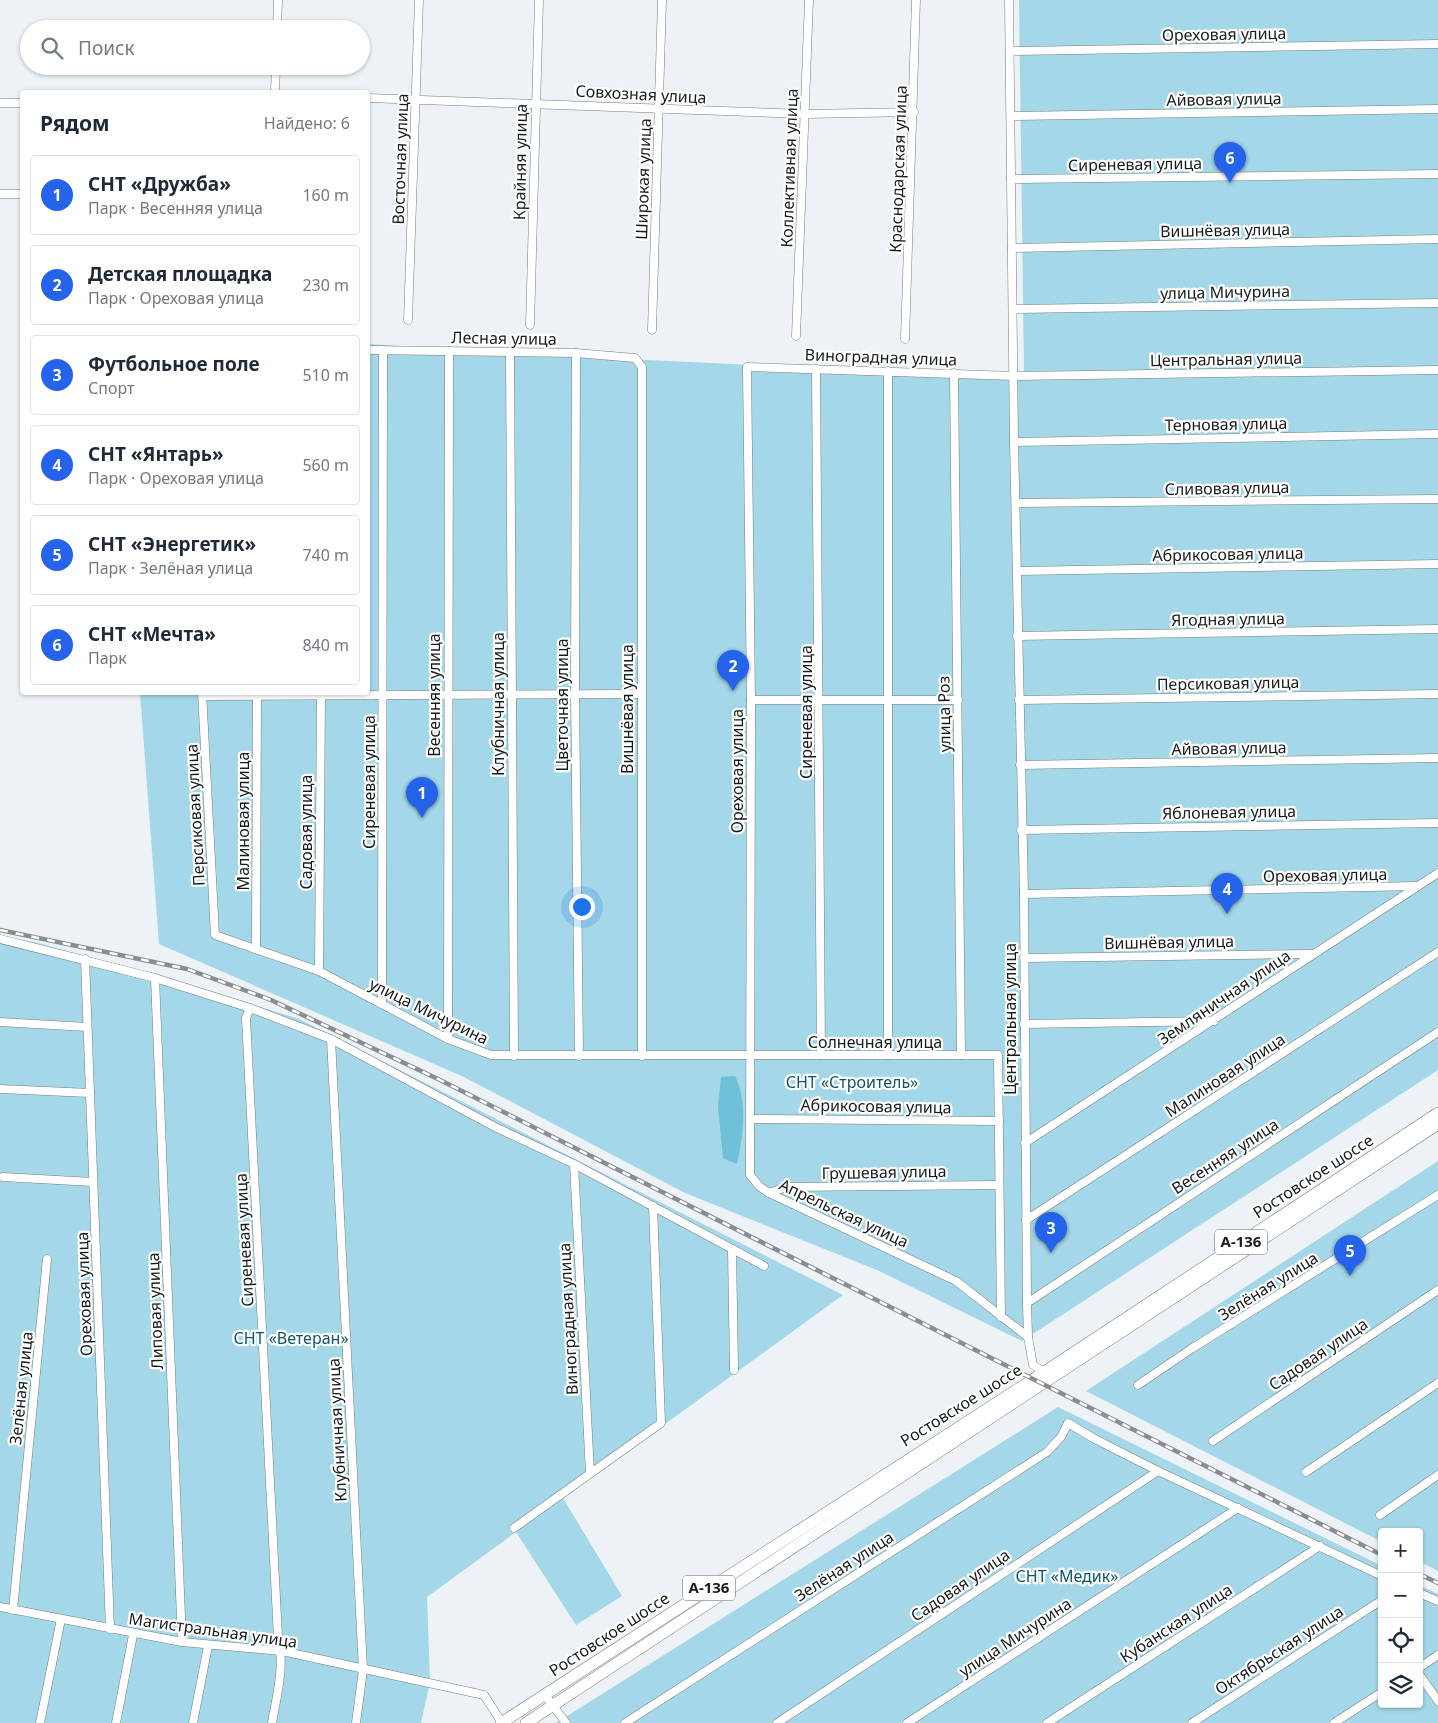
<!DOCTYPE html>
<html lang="ru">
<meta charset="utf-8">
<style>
:root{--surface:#fff;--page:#f6f6f7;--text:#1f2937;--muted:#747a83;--line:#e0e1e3;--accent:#2563eb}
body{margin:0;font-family:"Noto Sans",sans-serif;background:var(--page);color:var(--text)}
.controls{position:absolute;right:15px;bottom:15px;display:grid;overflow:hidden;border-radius:5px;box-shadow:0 1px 4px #0004}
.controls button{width:45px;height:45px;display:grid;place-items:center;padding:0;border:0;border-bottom:1px solid var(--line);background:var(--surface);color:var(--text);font:25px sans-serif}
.you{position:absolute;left:581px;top:906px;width:18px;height:18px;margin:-12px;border:4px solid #fff;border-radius:50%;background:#1a73e8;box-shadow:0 0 0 8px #1a73e833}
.badge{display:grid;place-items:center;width:32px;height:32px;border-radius:50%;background:var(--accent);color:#fff;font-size:16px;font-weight:700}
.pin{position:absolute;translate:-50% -41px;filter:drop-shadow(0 1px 2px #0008)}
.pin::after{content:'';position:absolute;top:26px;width:18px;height:15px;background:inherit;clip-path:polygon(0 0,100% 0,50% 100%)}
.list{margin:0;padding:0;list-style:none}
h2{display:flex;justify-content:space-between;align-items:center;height:65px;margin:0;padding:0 20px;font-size:21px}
h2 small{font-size:16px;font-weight:400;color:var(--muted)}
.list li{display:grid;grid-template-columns:32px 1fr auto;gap:15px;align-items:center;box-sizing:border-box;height:80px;margin:0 10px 10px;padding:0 10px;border:1px solid var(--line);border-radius:5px}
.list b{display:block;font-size:19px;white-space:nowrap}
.list p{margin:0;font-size:16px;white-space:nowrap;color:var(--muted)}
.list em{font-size:16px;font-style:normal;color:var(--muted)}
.icon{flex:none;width:28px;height:28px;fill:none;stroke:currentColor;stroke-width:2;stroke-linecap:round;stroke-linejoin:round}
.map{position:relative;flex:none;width:1438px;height:1723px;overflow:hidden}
.search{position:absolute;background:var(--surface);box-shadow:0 1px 4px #0004;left:20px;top:20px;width:350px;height:55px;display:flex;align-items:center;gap:12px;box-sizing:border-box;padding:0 18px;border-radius:28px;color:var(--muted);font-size:19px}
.panel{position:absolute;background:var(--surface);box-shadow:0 1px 4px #0004;left:20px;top:90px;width:350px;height:605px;border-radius:5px}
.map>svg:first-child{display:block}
.green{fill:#a4d7e8}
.water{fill:#70c0d9}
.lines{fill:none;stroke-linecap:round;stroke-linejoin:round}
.minor-casing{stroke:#787d7f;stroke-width:9}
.highway-casing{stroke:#787d7f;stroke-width:12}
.minor{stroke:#fff;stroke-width:8}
.highway{stroke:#fff;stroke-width:11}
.rail-casing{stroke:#888d8f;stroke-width:4.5}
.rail{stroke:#fff;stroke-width:2.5;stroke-dasharray:8;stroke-linecap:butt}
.labels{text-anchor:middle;stroke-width:4.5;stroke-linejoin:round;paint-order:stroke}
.shield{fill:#fff;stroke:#5d5f5f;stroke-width:1}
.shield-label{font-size:15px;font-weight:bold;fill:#181b1b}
.street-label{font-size:16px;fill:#181b1b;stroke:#fff}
.park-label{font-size:16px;fill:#105466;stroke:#fff}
</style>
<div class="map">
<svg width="1438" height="1723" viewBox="0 0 1438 1723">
<rect width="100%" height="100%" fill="#ecf2f5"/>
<g class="green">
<path d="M1019,0H1438V1070L1022,1341L877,1270L685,1193L464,1077L159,944L140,693L368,692V344C586,357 805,371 1024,372Z"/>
<polygon points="0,936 35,942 177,981 299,1019 843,1295 563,1498 622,1596 576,1625 516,1532 427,1597 430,1682 421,1723 0,1723"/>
<polygon points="1438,1161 1438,1571 1419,1561 1419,1532 1382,1532 1382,1542 1086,1391"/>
<polygon points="1058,1407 1382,1566 1382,1704 1419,1704 1419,1585 1438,1594 1438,1723 556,1723"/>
</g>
<path class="water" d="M735,1076C748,1102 743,1136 737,1164L723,1158L718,1107L721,1077Z"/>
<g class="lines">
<defs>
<g id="minor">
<polyline points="1009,0 1014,442 1024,894 1027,1303 1028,1337 1033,1365 1046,1373"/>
<polyline points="277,29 278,0"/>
<polyline points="1010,51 1438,44"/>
<polyline points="275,92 276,66"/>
<polyline points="368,98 805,114 914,112"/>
<polyline points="0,103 22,103"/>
<polyline points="1011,116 1438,109"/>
<polyline points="1011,179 1438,174"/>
<polyline points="0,194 22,194"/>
<polyline points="1012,248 1438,239"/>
<polyline points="1013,309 1438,303"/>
<polyline points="408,320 419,0"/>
<polyline points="530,325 539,0"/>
<polyline points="652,330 662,0"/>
<polyline points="796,336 809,0"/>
<polyline points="905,339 916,0"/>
<polyline points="368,350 576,353 635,358 642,367 642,1056"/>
<polyline points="510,352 514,1056"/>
<polyline points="576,353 575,693 579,1056"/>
<polyline points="816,369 821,1055"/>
<polyline points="888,371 888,1055"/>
<polyline points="954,373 961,1055"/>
<polyline points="1014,442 1438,434"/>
<polyline points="1016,503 1438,499"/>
<polyline points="1018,571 1438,564"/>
<polyline points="1017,636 1438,629"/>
<polyline points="202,692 215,935 319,971 448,1039 491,1055 998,1055 1001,1317"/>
<polyline points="203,696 641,694"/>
<polyline points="751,700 958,700"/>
<polyline points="1019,700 1438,694"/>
<polyline points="1020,765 1438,758"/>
<polyline points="1021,830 1438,823"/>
<polyline points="1024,894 1416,886"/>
<polyline points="0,939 155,978 250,1008 331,1039 495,1127 574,1164 764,1266"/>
<polyline points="256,949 257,692"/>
<polyline points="1024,958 1312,954"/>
<polyline points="85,959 110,1629"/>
<polyline points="319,971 321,692"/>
<polyline points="155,978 182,1642"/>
<polyline points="382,1004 383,350"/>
<path d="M250,1008L246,1018L278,1637C285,1666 277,1694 272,1723"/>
<polyline points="0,1022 87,1027"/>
<polyline points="1024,1024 1214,1021"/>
<polyline points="331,1039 363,1670 356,1723"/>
<polyline points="448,1039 449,351"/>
<polyline points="0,1089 90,1093"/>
<polyline points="752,1119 999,1121"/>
<polyline points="1025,1143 1438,873"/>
<polyline points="574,1164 590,1473"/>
<polyline points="3,1177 93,1182"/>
<polyline points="769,1193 786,1187 999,1185"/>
<polyline points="1026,1220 1438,952"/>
<polyline points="732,1249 734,1370"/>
<polyline points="1027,1303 1438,1032"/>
<polyline points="1028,1337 956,1281 769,1193 759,1186 750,1175 751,700 747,367 1014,376 1438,370"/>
<polyline points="1138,1385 1191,1349 1438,1195"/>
<polyline points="1213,1441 1438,1290"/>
<polyline points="1306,1472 1438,1383"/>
<polyline points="1380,1515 1438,1475"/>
<polyline points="514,1528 661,1423 653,1206"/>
<polyline points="1419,1593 1438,1601"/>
<polyline points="0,1607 182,1642 282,1651 484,1695 502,1723"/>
<polyline points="13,1610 47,1259"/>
<polyline points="1419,1668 1438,1655"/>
<polyline points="1419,1674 1438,1701"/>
<polyline points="545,1695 566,1723"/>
<polyline points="40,1723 61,1619"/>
<polyline points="116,1723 133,1635"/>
<polyline points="193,1723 208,1646"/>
<polyline points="625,1723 1047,1452 1061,1437 1068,1423 1093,1438 1158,1471 1382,1576"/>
<polyline points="777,1723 1158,1471"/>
<polyline points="907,1723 1238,1508"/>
<polyline points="1047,1723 1320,1546"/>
<polyline points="1192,1723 1382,1600"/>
<polyline points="1334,1723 1382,1692"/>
</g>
<g id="highway">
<polyline points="501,1723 1032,1380 1438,1113"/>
<polyline points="526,1723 1438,1124"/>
</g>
</defs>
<use href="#minor" class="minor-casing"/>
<use href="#highway" class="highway-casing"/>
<use href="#minor" class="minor"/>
<use href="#highway" class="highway"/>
<defs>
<g id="rail">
<polyline points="0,930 187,969 271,1000 440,1080 1382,1555"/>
<polyline points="1419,1574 1438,1583"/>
</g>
</defs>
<use href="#rail" class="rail-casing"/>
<use href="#rail" class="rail"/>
</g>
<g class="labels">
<g class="shield">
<rect x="1215" y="1229.5" width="52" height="25" rx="4"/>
<rect x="683" y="1575.5" width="52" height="25" rx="4"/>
</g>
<g class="shield-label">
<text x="1241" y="1247">А-136</text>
<text x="709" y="1593">А-136</text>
</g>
<g class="street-label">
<text transform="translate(1224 34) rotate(-1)" y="6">Ореховая улица</text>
<text transform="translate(641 94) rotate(3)" y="6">Совхозная улица</text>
<text transform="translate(1224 99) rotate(-1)" y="6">Айвовая улица</text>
<text transform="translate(400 159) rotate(-88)" y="6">Восточная улица</text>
<text transform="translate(520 162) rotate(-89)" y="6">Крайняя улица</text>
<text transform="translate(1135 164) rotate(-1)" y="6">Сиреневая улица</text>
<text transform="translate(789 168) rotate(-88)" y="6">Коллективная улица</text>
<text transform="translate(898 169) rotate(-88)" y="6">Краснодарская улица</text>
<text transform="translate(643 179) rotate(-88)" y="6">Широкая улица</text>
<text transform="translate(1225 230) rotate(-1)" y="6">Вишнёвая улица</text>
<text transform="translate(1225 292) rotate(-1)" y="6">улица Мичурина</text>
<text transform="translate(504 338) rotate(1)" y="6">Лесная улица</text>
<text transform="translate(881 357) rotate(2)" y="6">Виноградная улица</text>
<text transform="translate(1226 359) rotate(-1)" y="6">Центральная улица</text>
<text transform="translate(1226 424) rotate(-1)" y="6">Терновая улица</text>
<text transform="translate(1227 488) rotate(-1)" y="6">Сливовая улица</text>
<text transform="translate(1228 554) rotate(-1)" y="6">Абрикосовая улица</text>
<text transform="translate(1228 619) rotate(-1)" y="6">Ягодная улица</text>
<text transform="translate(1228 683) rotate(-1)" y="6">Персиковая улица</text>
<text transform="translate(434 695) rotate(-90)" y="6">Весенняя улица</text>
<text transform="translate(498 704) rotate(-90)" y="6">Клубничная улица</text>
<text transform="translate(562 705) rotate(-90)" y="6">Цветочная улица</text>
<text transform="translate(627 709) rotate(-90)" y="6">Вишнёвая улица</text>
<text transform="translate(806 712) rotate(-90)" y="6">Сиреневая улица</text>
<text transform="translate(944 714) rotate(-91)" y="6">улица Роз</text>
<text transform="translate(1229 748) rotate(-1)" y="6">Айвовая улица</text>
<text transform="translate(737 771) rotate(-90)" y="6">Ореховая улица</text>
<text transform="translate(369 782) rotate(-90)" y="6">Сиреневая улица</text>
<text transform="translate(1229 812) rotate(-1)" y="6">Яблоневая улица</text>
<text transform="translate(195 815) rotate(-93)" y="6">Персиковая улица</text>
<text transform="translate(243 821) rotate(-90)" y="6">Малиновая улица</text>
<text transform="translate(306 832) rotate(-90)" y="6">Садовая улица</text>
<text transform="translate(1325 875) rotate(-1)" y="6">Ореховая улица</text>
<text transform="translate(1169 942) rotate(-1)" y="6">Вишнёвая улица</text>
<text transform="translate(1224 997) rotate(-34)" y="6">Земляничная улица</text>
<text transform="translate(429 1011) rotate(26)" y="6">улица Мичурина</text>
<text transform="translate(1010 1019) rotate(-90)" y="6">Центральная улица</text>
<text x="875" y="1048">Солнечная улица</text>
<text transform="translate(1225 1075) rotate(-33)" y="6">Малиновая улица</text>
<text transform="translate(876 1106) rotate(1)" y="6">Абрикосовая улица</text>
<text transform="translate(1225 1156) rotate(-33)" y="6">Весенняя улица</text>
<text transform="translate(884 1172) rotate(-1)" y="6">Грушевая улица</text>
<text transform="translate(1313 1176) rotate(-33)" y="6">Ростовское шоссе</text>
<text transform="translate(844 1213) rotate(25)" y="6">Апрельская улица</text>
<text transform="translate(244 1240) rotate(-93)" y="6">Сиреневая улица</text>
<text transform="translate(1268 1286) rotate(-32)" y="6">Зелёная улица</text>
<text transform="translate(84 1294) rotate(-92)" y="6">Ореховая улица</text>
<text transform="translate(155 1311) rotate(-92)" y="6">Липовая улица</text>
<text transform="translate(568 1319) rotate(-93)" y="6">Виноградная улица</text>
<text transform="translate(1318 1354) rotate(-34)" y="6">Садовая улица</text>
<text transform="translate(21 1388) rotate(-84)" y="6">Зелёная улица</text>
<text transform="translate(961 1405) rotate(-32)" y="6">Ростовское шоссе</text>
<text transform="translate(337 1430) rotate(-93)" y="6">Клубничная улица</text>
<text transform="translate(844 1566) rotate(-33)" y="6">Зелёная улица</text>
<text transform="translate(960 1585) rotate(-34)" y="6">Садовая улица</text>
<text transform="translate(1176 1623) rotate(-33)" y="6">Кубанская улица</text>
<text transform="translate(213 1630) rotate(8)" y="6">Магистральная улица</text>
<text transform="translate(609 1634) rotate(-33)" y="6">Ростовское шоссе</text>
<text transform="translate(1015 1637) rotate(-33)" y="6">улица Мичурина</text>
<text transform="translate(1279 1650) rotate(-33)" y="6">Октябрьская улица</text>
</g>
<g class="park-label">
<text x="852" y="1088">СНТ «Строитель»</text>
<text x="291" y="1344">СНТ «Ветеран»</text>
<text x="1067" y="1582">СНТ «Медик»</text>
</g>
</g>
</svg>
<div class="controls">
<button>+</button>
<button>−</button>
<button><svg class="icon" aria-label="locate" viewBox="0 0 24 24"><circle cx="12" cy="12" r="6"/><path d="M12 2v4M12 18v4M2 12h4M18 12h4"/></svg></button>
<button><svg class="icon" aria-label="layers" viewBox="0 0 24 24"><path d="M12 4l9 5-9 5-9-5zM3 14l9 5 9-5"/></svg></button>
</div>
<div class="you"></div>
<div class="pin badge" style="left:422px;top:818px">1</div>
<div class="pin badge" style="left:733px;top:691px">2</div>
<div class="pin badge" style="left:1051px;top:1253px">3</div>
<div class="pin badge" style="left:1227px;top:914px">4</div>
<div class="pin badge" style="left:1350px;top:1276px">5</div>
<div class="pin badge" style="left:1230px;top:183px">6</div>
<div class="search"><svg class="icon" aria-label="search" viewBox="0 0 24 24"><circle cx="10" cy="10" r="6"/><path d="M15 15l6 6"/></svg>Поиск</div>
<section class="panel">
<h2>Рядом<small>Найдено: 6</small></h2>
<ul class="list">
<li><span class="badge">1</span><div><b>СНТ «Дружба»</b><p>Парк · Весенняя улица</p></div><em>160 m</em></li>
<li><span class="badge">2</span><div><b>Детская площадка</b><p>Парк · Ореховая улица</p></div><em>230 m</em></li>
<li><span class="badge">3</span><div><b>Футбольное поле</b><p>Спорт</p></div><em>510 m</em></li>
<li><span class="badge">4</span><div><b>СНТ «Янтарь»</b><p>Парк · Ореховая улица</p></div><em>560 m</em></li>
<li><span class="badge">5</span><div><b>СНТ «Энергетик»</b><p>Парк · Зелёная улица</p></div><em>740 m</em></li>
<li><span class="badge">6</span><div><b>СНТ «Мечта»</b><p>Парк</p></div><em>840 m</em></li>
</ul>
</section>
</div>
